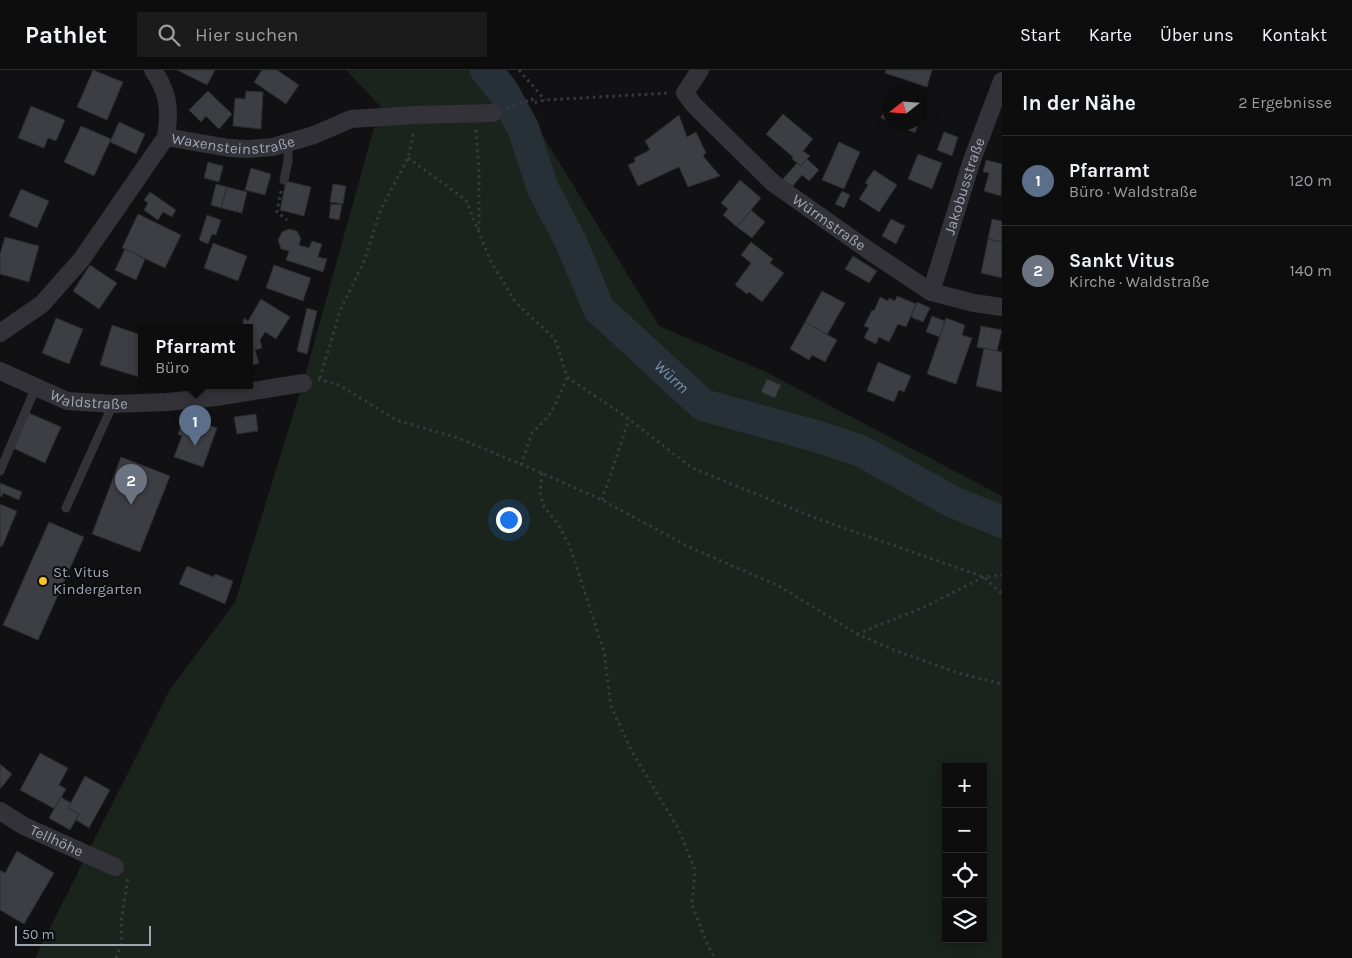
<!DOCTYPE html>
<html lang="de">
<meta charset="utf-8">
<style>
:root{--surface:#0d0d0e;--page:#1b1b1c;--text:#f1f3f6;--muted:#9a9c9e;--line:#2d2d2e;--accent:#fdc41f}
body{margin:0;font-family:Karla,sans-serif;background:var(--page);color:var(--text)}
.controls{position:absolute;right:15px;bottom:15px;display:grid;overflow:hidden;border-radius:0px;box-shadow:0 2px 12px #0003}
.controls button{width:45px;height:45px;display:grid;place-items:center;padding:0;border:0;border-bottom:1px solid var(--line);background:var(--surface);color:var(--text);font:25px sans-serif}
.compass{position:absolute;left:882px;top:15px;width:45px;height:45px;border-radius:50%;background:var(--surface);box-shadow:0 2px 12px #0003;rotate:253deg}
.scale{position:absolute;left:15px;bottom:12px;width:136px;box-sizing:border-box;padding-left:5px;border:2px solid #a1a6b4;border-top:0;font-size:14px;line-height:18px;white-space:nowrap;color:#a1a6b4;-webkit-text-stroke:4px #0c0c0e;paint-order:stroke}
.you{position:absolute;left:508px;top:449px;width:18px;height:18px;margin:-12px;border:4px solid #fff;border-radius:50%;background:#1a73e8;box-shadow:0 0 0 8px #1a73e833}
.badge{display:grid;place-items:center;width:32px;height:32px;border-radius:50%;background:var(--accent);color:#fff;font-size:16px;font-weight:700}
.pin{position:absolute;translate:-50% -41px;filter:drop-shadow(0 1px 2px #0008)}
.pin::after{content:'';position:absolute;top:26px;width:18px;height:15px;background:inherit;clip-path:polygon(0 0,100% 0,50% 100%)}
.popup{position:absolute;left:138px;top:254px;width:115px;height:65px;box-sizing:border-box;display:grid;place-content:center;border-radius:0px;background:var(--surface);filter:drop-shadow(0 1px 4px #0005);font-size:16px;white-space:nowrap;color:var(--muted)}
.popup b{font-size:19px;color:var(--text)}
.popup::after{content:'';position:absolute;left:50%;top:100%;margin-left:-10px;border:10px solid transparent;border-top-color:var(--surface)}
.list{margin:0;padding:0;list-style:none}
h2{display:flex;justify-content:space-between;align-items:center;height:65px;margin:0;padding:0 20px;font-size:21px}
h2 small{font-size:16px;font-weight:400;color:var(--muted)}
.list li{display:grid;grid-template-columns:32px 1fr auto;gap:15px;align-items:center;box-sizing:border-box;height:90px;padding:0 20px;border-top:1px solid var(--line)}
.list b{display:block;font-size:19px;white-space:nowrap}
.list p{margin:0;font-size:16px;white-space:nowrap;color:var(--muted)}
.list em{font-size:16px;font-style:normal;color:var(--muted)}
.icon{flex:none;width:28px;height:28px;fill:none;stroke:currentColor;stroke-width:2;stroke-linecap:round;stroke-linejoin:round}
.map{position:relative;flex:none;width:1002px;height:888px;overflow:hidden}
header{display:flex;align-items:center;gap:30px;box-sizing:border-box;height:70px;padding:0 25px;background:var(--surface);border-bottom:1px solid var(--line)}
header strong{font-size:24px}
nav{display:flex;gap:28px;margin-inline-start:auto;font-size:18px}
.search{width:350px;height:45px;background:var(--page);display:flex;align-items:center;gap:12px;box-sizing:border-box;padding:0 18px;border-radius:0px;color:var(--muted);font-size:19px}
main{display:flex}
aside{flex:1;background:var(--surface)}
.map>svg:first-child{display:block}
.green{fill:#1b231d;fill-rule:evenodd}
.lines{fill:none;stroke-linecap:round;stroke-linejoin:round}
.river{stroke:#272f37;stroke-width:32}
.building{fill:#3d3e43;stroke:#2b2b2f}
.path{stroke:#38393f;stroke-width:3;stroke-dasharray:2.5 4;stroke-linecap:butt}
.lane{stroke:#323238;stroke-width:9}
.street{stroke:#323238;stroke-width:18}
.poi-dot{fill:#fdc41f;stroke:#0c0c0e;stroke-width:2}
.labels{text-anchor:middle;stroke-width:4;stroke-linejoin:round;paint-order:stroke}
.street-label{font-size:15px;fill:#a1a6b4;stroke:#0c0c0e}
.poi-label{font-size:15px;fill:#a1a6b4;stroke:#0c0c0e;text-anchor:start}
.water-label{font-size:16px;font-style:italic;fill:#7691b2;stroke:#0c0c0e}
</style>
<header>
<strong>Pathlet</strong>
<div class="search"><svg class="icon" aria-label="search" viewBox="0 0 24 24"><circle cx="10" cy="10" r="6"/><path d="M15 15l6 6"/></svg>Hier suchen</div>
<nav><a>Start</a><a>Karte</a><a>Über uns</a><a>Kontakt</a></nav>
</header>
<main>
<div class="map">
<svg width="1002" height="888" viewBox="0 0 1002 888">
<rect width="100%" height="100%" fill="#111113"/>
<path class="green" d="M346,0H503L659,256L766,302L1002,426V888H35L169,621L235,532L303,313L380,36ZM946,697H983V869H946Z"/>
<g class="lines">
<path class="river" id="s1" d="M486,0L503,21L523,58L543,119L570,170L599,239L703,335L819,367L861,381L953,432L1002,452"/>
</g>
<g class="building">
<polygon points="93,0 123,12 107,50 77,37"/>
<polygon points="177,0 215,0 207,15"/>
<polygon points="262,0 277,0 299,15 286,34 254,12"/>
<polygon points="886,0 932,0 927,17 885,3"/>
<polygon points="208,21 232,44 219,59 206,46 201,52 189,40"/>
<polygon points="246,21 263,22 261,59 233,56 235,28 245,29"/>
<polygon points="889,27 889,51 881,48"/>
<polygon points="31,36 65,50 56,71 48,68 44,78 18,68"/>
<polygon points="783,44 813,69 803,81 810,86 801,96 792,89 793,87 766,64"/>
<polygon points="679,45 687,67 696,62 706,83 703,86 720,106 688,117 679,97 638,116 628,95 635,92 634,88 650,80 645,71"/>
<polygon points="119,52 145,64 136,84 110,72"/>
<polygon points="892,52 919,52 915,63"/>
<polygon points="81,56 111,69 94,106 64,92"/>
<polygon points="944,62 958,67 952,86 937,80"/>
<polygon points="839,72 860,82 844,119 822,110"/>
<polygon points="918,84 942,93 932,119 908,109"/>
<polygon points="807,89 819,100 809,111 802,105 791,118 782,110 797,93 801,96"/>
<polygon points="986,90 1002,94 1001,126 984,121 989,103 983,102"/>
<polygon points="208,92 223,96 219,112 204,108"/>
<polygon points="251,98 271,104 265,125 245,120"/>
<polygon points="874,100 897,115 879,142 859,129 868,115 865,113"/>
<polygon points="740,110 761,128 737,157 723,145 728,139 721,133"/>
<polygon points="286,111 311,117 304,146 280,140"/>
<polygon points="216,114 227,117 221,138 211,135"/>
<polygon points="333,114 346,116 343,134 330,132"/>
<polygon points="227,117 247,122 242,143 221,138"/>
<polygon points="21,119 49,131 37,158 9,146"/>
<polygon points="842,121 850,125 844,138 835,134"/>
<polygon points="150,122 176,140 172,147 163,142 158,150 144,140 148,133 144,130"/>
<polygon points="331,134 342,135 339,150 329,148"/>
<polygon points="751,140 765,152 752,168 737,157"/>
<polygon points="138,144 181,165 165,198 122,178"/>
<polygon points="207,145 221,150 216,165 212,164 208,174 199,170"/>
<polygon points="891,149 905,156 896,174 882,166"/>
<polygon points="992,149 1002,151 1002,172 988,169"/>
<polygon points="289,159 297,161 301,169 299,175 309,178 312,171 322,174 318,187 327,189 323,202 286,190 289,181 281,179 278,170 282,162"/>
<polygon points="5,167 39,176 29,212 0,204 0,184"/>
<polygon points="988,169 1002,172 1002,208 981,203"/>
<polygon points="751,172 773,189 770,193 784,203 762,232 749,222 747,224 735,215 751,193 741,185"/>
<polygon points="213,173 247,186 238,211 204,198"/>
<polygon points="125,179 145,189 136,210 115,200"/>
<polygon points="853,186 877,201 869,213 845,199"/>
<polygon points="90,195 117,213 99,239 73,221"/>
<polygon points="274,195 311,208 303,231 266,218"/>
<polygon points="822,221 845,233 827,265 805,252"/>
<polygon points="897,226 916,234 906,257 898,254 889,272 879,267 876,274 864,268 869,258 864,256 872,240 874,241 880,227 888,231 889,228 895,231"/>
<polygon points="261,229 290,247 276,269 265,262 260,270 262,278 249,282 249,257 242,257 244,248 248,251"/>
<polygon points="917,232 930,238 923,252 911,247"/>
<polygon points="307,238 317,241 307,284 297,281"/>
<polygon points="932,246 945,251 940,267 926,262"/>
<polygon points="56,248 83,259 69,294 42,283"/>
<polygon points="946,248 965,255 962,265 972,268 956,314 927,304"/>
<polygon points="805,252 837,270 825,292 812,285 809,290 790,279"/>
<polygon points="112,255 141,265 141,300 139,307 100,295"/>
<polygon points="981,256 1002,260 997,281 977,277"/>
<polygon points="984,278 1002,282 1002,322 976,316"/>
<polygon points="255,280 259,293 249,296 249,282"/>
<polygon points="878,292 911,306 904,322 899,320 894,332 867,321"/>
<polygon points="767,309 781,315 775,328 761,322"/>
<polygon points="29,343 61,357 45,393 13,378"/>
<polygon points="256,344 258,361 237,364 234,347"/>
<polygon points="189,348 217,358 203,397 174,387 182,366 178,364 181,356 185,358"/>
<polygon points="121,387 170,406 140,482 92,464"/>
<polygon points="0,413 22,422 19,430 3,423 2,427 0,426"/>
<polygon points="0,434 17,441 2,477 0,476"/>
<polygon points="49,452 84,467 38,570 3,555"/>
<polygon points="187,496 214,507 215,504 233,511 225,534 179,514"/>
<polygon points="40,683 68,698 59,715 66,719 55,739 20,720"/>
<polygon points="0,694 12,704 1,718 0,718"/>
<polygon points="85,706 110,720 89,758 76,750 79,744 68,738"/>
<polygon points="61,727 71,733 68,738 79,744 70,760 49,748"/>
<polygon points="17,781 54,803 24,854 0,840 0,800 5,803"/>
</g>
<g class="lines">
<g class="path">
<polyline points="519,0 545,30"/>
<polyline points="507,38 532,29 533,33 545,30 670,23"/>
<polyline points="476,60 479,98 479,159"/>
<polyline points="408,88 466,130 490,190 516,233 555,269 567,307 629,349 692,398 818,449 984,507 1002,524"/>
<polyline points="281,121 277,142 287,150"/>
<polyline points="320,308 340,241 365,189 380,141 408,88 414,61"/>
<polyline points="318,309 339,315 396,350 458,368 542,403 602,430 689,477 779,516 857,564 894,580 958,603 1002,614"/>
<polyline points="521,395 532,363 548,347 557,331 567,307"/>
<polyline points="542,403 540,422 543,435 558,454 569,475 578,501 604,582 611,636 632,682 678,758 695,800 692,835 708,876 715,888"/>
<polyline points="602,430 629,349"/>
<polyline points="857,564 922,538 984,507 1002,505"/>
<polyline points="116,888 122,873 121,851 128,808"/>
</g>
<g class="lane">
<polyline points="284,110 288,91 288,72"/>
<polyline points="0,401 36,317"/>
<polyline points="66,438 113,334"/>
</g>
<g class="street">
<path id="s2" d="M700,0L685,23L693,34L713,54L773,113L871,182L931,222L974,233L1002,237"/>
<path id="s3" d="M166,67L229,78L248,79L273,77L314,65L351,49L415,45L493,43"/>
<path id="s4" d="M931,222L972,90L1002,11"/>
<path d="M0,263L42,234L81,190L166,67C170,40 169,23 153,0"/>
<path id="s5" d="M0,301L67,331L113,334L167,332L216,327L303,313"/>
<path id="s6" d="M0,741L24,756L115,797"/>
</g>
</g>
<circle class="poi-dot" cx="43" cy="511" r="5"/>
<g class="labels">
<g class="street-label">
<text dy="5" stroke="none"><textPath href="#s3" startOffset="68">Waxensteinstraße</textPath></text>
<text dy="5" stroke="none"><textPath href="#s4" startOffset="111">Jakobusstraße</textPath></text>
<text dy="5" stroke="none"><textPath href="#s2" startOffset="222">Würmstraße</textPath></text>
<text dy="5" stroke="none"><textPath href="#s5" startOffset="95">Waldstraße</textPath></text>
<text dy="5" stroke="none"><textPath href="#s6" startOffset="64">Tellhöhe</textPath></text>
</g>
<g class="poi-label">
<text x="53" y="507">St. Vitus<tspan x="53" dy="17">Kindergarten</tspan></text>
</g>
<g class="water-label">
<text dy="6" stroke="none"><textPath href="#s1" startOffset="365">Würm</textPath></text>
</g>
</g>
</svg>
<div class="controls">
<button>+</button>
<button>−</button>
<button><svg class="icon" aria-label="locate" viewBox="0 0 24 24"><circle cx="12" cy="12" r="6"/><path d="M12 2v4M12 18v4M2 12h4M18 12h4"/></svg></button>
<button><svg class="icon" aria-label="layers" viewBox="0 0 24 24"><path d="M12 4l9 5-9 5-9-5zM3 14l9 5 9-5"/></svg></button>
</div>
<svg class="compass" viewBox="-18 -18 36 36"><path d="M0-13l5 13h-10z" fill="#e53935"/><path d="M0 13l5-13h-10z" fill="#9a9c9e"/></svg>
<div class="scale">50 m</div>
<div class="you"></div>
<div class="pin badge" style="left:195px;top:376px;background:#5c6f8a">1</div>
<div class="popup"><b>Pfarramt</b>Büro</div>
<div class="pin badge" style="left:131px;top:435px;background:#6b7280">2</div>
</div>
<aside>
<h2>In der Nähe<small>2 Ergebnisse</small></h2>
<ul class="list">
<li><span class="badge" style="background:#5c6f8a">1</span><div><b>Pfarramt</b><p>Büro · Waldstraße</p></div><em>120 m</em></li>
<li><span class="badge" style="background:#6b7280">2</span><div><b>Sankt Vitus</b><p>Kirche · Waldstraße</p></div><em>140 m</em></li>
</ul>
</aside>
</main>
